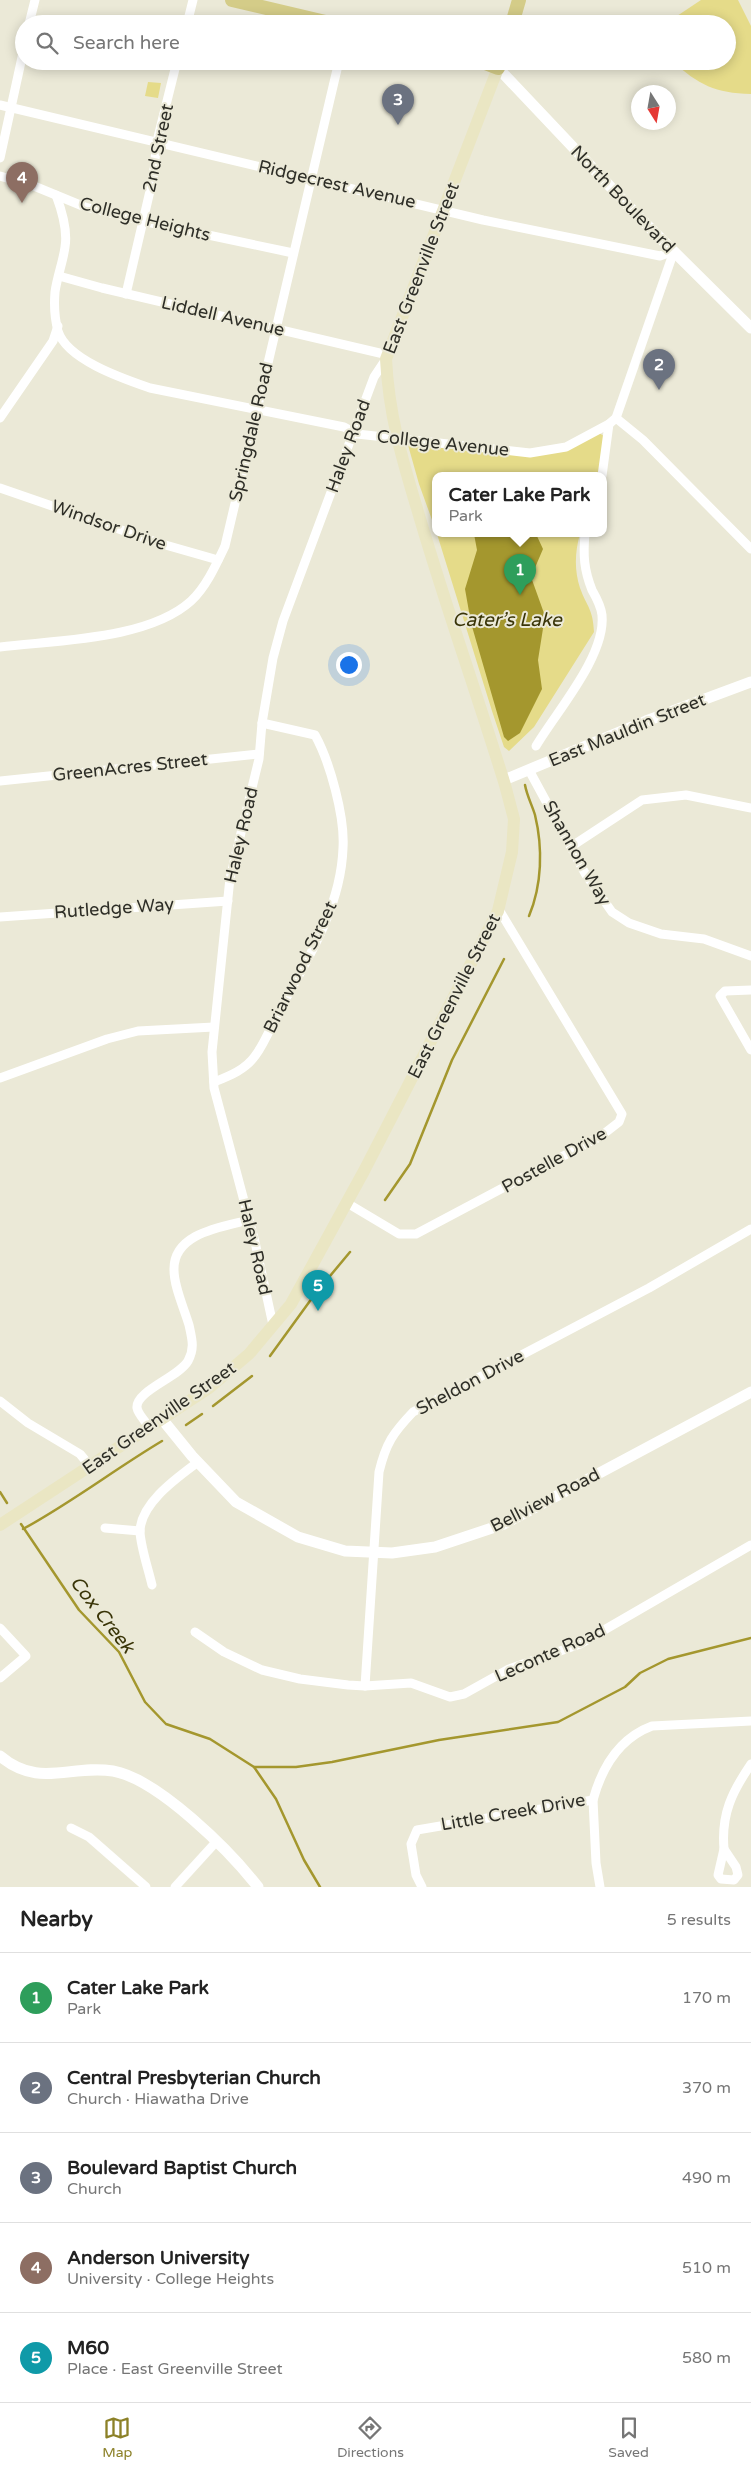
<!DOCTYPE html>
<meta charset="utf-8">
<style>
:root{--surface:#fff;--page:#f6f6f6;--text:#222;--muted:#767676;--line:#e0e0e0;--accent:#8c8128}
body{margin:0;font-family:"Varela Round",sans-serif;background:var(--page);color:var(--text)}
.compass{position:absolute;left:631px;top:85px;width:45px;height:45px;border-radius:50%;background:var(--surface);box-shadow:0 2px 12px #0003;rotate:169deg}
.you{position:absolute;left:348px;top:664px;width:18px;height:18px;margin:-12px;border:4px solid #fff;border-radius:50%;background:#1a73e8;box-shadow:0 0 0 8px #1a73e833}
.badge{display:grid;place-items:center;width:32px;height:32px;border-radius:50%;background:var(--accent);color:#fff;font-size:16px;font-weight:700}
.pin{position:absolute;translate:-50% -41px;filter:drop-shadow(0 1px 2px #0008)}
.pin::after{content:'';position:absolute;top:26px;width:18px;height:15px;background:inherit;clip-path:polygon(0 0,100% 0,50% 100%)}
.popup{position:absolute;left:432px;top:472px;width:175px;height:65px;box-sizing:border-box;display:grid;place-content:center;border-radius:10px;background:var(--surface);filter:drop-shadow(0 1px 4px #0005);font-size:16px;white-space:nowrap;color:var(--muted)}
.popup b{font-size:19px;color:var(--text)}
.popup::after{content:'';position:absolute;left:50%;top:100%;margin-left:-10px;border:10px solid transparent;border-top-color:var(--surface)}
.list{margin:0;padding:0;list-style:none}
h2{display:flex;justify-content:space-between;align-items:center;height:65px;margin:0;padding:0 20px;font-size:21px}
h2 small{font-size:16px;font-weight:400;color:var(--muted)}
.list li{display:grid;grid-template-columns:32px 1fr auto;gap:15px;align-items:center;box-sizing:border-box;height:90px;padding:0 20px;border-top:1px solid var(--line)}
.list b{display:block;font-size:19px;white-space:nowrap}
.list p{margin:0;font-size:16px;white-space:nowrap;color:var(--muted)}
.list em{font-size:16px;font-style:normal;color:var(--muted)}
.icon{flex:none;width:28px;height:28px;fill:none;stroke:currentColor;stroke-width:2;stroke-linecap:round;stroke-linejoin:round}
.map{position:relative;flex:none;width:751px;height:1887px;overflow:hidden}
.search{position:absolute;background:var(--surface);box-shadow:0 2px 12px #0003;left:15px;right:15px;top:15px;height:55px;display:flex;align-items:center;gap:12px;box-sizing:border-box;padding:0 18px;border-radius:28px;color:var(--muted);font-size:19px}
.sheet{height:515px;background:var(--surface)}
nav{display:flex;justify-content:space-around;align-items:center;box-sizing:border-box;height:70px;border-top:1px solid var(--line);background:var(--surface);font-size:14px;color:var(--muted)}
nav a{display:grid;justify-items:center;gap:2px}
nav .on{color:var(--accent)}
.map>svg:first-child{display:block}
.green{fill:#e5db89}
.water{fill:#a4972e}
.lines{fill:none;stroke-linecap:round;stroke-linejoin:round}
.stream{stroke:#a4972e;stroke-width:2.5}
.minor{stroke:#fff;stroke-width:9}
.tertiary{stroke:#fff;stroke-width:11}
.secondary{stroke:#eae6c3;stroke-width:12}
.primary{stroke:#d4cc88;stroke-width:14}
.labels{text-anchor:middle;stroke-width:4;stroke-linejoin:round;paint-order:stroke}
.street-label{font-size:18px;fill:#2e2e27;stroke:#ebe9d7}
.water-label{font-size:19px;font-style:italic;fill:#393407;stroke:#ebe9d7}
</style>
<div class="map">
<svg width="751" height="1887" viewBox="0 0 751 1887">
<rect width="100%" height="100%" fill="#ebe9d7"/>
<g class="green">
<path d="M701,0H738L751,26V94C715,93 699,85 672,61H727V24H665Z"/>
<polygon points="148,82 161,83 158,98 145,96"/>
<polygon points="599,433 604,436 598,476 436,476 436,531 419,484 408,445 520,455 551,453"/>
<path d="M437,534H580C575,551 574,570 580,588C587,607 593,609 594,632L534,727L509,751L504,747L492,711Z"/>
</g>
<polygon class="water" points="474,534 536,534 543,549 531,577 545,616 538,660 542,689 520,733 508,741 504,737 471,623 465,589 477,550"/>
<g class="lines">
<g class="stream">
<path d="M525,785C527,796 532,805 535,815C543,848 542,885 529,916"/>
<polyline points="385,1200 410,1164 452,1060 504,959"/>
<polyline points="325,1282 350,1252"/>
<polyline points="270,1356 315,1294"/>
<polyline points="213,1406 252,1376"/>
<polyline points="186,1425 202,1414"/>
<polyline points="0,1492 7,1503"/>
<polyline points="21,1524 79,1610 119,1652 145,1702 166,1724 210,1739 254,1767 276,1799 304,1860 320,1887"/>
<path d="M23,1529C71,1503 115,1469 162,1441"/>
<polyline points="254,1767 296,1767 332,1762 439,1740 558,1722 625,1687 640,1673 668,1659 751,1638"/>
</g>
<g class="minor">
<polyline points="29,24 35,0"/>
<polyline points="187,24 193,0"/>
<polyline points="0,105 483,220 660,256 674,251"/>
<polyline points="0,158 24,48"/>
<polyline points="0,176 34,186 85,207 142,221 293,253"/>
<path d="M56,195C62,211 68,230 65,247C63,262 57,277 55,292C54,304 55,320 58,331C67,360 124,379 150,388L344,427L357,434L530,453L566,447L609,424L616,418"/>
<polyline points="59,276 102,288 388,355"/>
<polyline points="126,294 153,178 157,141 177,61"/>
<polyline points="0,418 53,341 58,326"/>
<polyline points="616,418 643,440 751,549"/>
<polyline points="616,418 674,251"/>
<polyline points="602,476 609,424"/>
<polyline points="0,488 162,544 218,560"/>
<path d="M0,647C56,640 148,640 191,601C206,587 216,565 225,546L339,61"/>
<path d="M536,746C556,712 606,656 602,615C601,606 596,597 592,590C584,570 583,555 585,534"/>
<polyline points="529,770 586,875 612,912 629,923 661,934 704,939 751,956"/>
<polyline points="0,781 259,754"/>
<polyline points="572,846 642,800 686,795 751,808"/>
<polyline points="0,917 228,901"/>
<polyline points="751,990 725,991 720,996 751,1050"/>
<polyline points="0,1078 107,1039 138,1031 214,1027"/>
<path d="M214,1082C229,1076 245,1070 255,1056C265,1043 272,1024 280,1009C308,959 341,907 343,848C345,817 330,762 315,735L262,723"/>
<polyline points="347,1203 399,1234 416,1234 601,1136 619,1122 622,1114 498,908"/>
<polyline points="273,1325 255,1242 214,1088 212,1052 230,878 259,759 262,723 273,658 283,621 374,377 386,359"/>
<polyline points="0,1401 28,1423 80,1454 90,1466"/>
<path d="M149,1427C146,1422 138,1414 137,1408C135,1391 179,1377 188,1361C195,1348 192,1339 189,1325C184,1308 174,1287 174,1270C173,1233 222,1227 249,1220"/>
<polyline points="105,1528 140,1531"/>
<path d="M152,1585C148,1568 141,1548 140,1532C140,1503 178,1477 198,1462"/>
<polyline points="0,1628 26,1656 0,1678"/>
<polyline points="195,1632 224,1652 262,1670 300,1679 348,1685 365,1686 411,1683 450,1697 464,1694 509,1669 580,1644 751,1545"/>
<path d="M365,1686L379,1472C386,1443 393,1433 413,1412L649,1288L751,1229"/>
<polyline points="593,1800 596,1863 600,1887"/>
<polyline points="71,1828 89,1837 146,1887"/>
<path d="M724,1849C721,1814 732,1792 751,1764"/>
<polygon points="724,1849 736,1867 738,1875 734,1880 721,1879 718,1875"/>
<polyline points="175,1887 216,1842"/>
<path d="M422,1887L416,1875L411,1844L417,1830L593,1800C602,1767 620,1738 652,1726L751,1721"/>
</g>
<g class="tertiary">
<polyline points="498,68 639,217 751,328"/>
<polyline points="504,780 646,721 751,682"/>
<polyline points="162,1419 192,1456 236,1502 298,1537 345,1551 392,1553 435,1547 504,1524 751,1392"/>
<path d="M0,1756C39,1789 70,1764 113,1771C158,1779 230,1851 258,1887"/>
</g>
<path class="secondary" d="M0,1525L209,1388L249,1354L291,1304L364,1171L498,911L512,852L514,819L505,785C478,697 447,610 421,522C404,465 389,419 386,359L498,68"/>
<g class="primary">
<polyline points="232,0 334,24"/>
<polyline points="512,24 519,0"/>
<polyline points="480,61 498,68 500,61"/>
</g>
</g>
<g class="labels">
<g class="street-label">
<text transform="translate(158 148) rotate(-78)" y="6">2nd Street</text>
<text transform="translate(337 184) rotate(13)" y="6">Ridgecrest Avenue</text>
<text transform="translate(623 199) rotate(46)" y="6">North Boulevard</text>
<text transform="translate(145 219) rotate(14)" y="6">College Heights</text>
<text transform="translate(421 268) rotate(-69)" y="6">East Greenville Street</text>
<text transform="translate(223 316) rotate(13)" y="6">Liddell Avenue</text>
<text transform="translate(251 432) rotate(-77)" y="6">Springdale Road</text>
<text transform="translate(443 443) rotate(6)" y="6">College Avenue</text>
<text transform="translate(348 446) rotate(-70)" y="6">Haley Road</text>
<text transform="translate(109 525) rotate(19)" y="6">Windsor Drive</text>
<text transform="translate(627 730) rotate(-22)" y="6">East Mauldin Street</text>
<text transform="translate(130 767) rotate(-6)" y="6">GreenAcres Street</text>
<text transform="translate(241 835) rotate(-77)" y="6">Haley Road</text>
<text transform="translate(577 853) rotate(60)" y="6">Shannon Way</text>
<text transform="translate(114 908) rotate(-4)" y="6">Rutledge Way</text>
<text transform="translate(300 967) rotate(-64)" y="6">Briarwood Street</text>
<text transform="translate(454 996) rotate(-63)" y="6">East Greenville Street</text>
<text transform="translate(554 1160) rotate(-29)" y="6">Postelle Drive</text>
<text transform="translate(255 1247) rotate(77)" y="6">Haley Road</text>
<text transform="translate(470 1382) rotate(-28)" y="6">Sheldon Drive</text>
<text transform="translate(159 1418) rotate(-35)" y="6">East Greenville Street</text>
<text transform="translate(545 1500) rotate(-27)" y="6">Bellview Road</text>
<text transform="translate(550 1653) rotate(-24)" y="6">Leconte Road</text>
<text transform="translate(513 1812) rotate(-10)" y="6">Little Creek Drive</text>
</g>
<g class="water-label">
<text x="507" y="626">Cater’s Lake</text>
<text transform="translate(103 1614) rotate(52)" y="7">Cox Creek</text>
</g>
</g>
</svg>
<svg class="compass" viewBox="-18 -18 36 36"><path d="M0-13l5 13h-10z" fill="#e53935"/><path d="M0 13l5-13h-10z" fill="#767676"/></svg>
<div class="you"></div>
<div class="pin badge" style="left:520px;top:595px;background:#2e9e5b">1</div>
<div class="popup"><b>Cater Lake Park</b>Park</div>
<div class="pin badge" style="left:659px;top:390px;background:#6b7280">2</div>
<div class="pin badge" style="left:398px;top:125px;background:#6b7280">3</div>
<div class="pin badge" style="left:22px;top:203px;background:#8d6e63">4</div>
<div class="pin badge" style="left:318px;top:1311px;background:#0f9aa8">5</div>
<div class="search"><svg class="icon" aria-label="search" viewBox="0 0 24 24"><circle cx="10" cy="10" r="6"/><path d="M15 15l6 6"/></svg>Search here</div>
</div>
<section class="sheet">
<h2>Nearby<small>5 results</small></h2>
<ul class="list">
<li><span class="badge" style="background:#2e9e5b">1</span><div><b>Cater Lake Park</b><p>Park</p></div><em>170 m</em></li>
<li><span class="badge" style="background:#6b7280">2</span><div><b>Central Presbyterian Church</b><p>Church · Hiawatha Drive</p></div><em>370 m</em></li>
<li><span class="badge" style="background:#6b7280">3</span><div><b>Boulevard Baptist Church</b><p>Church</p></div><em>490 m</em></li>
<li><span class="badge" style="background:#8d6e63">4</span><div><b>Anderson University</b><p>University · College Heights</p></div><em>510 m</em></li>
<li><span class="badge" style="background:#0f9aa8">5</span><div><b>M60</b><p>Place · East Greenville Street</p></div><em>580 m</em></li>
</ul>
</section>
<nav>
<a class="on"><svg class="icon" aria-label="map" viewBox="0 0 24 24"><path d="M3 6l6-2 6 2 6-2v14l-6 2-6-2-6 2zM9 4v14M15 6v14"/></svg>Map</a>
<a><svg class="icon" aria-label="directions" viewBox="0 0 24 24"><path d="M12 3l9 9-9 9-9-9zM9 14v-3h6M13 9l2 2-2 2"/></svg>Directions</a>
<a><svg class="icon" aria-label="saved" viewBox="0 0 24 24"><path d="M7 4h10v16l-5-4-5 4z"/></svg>Saved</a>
</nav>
